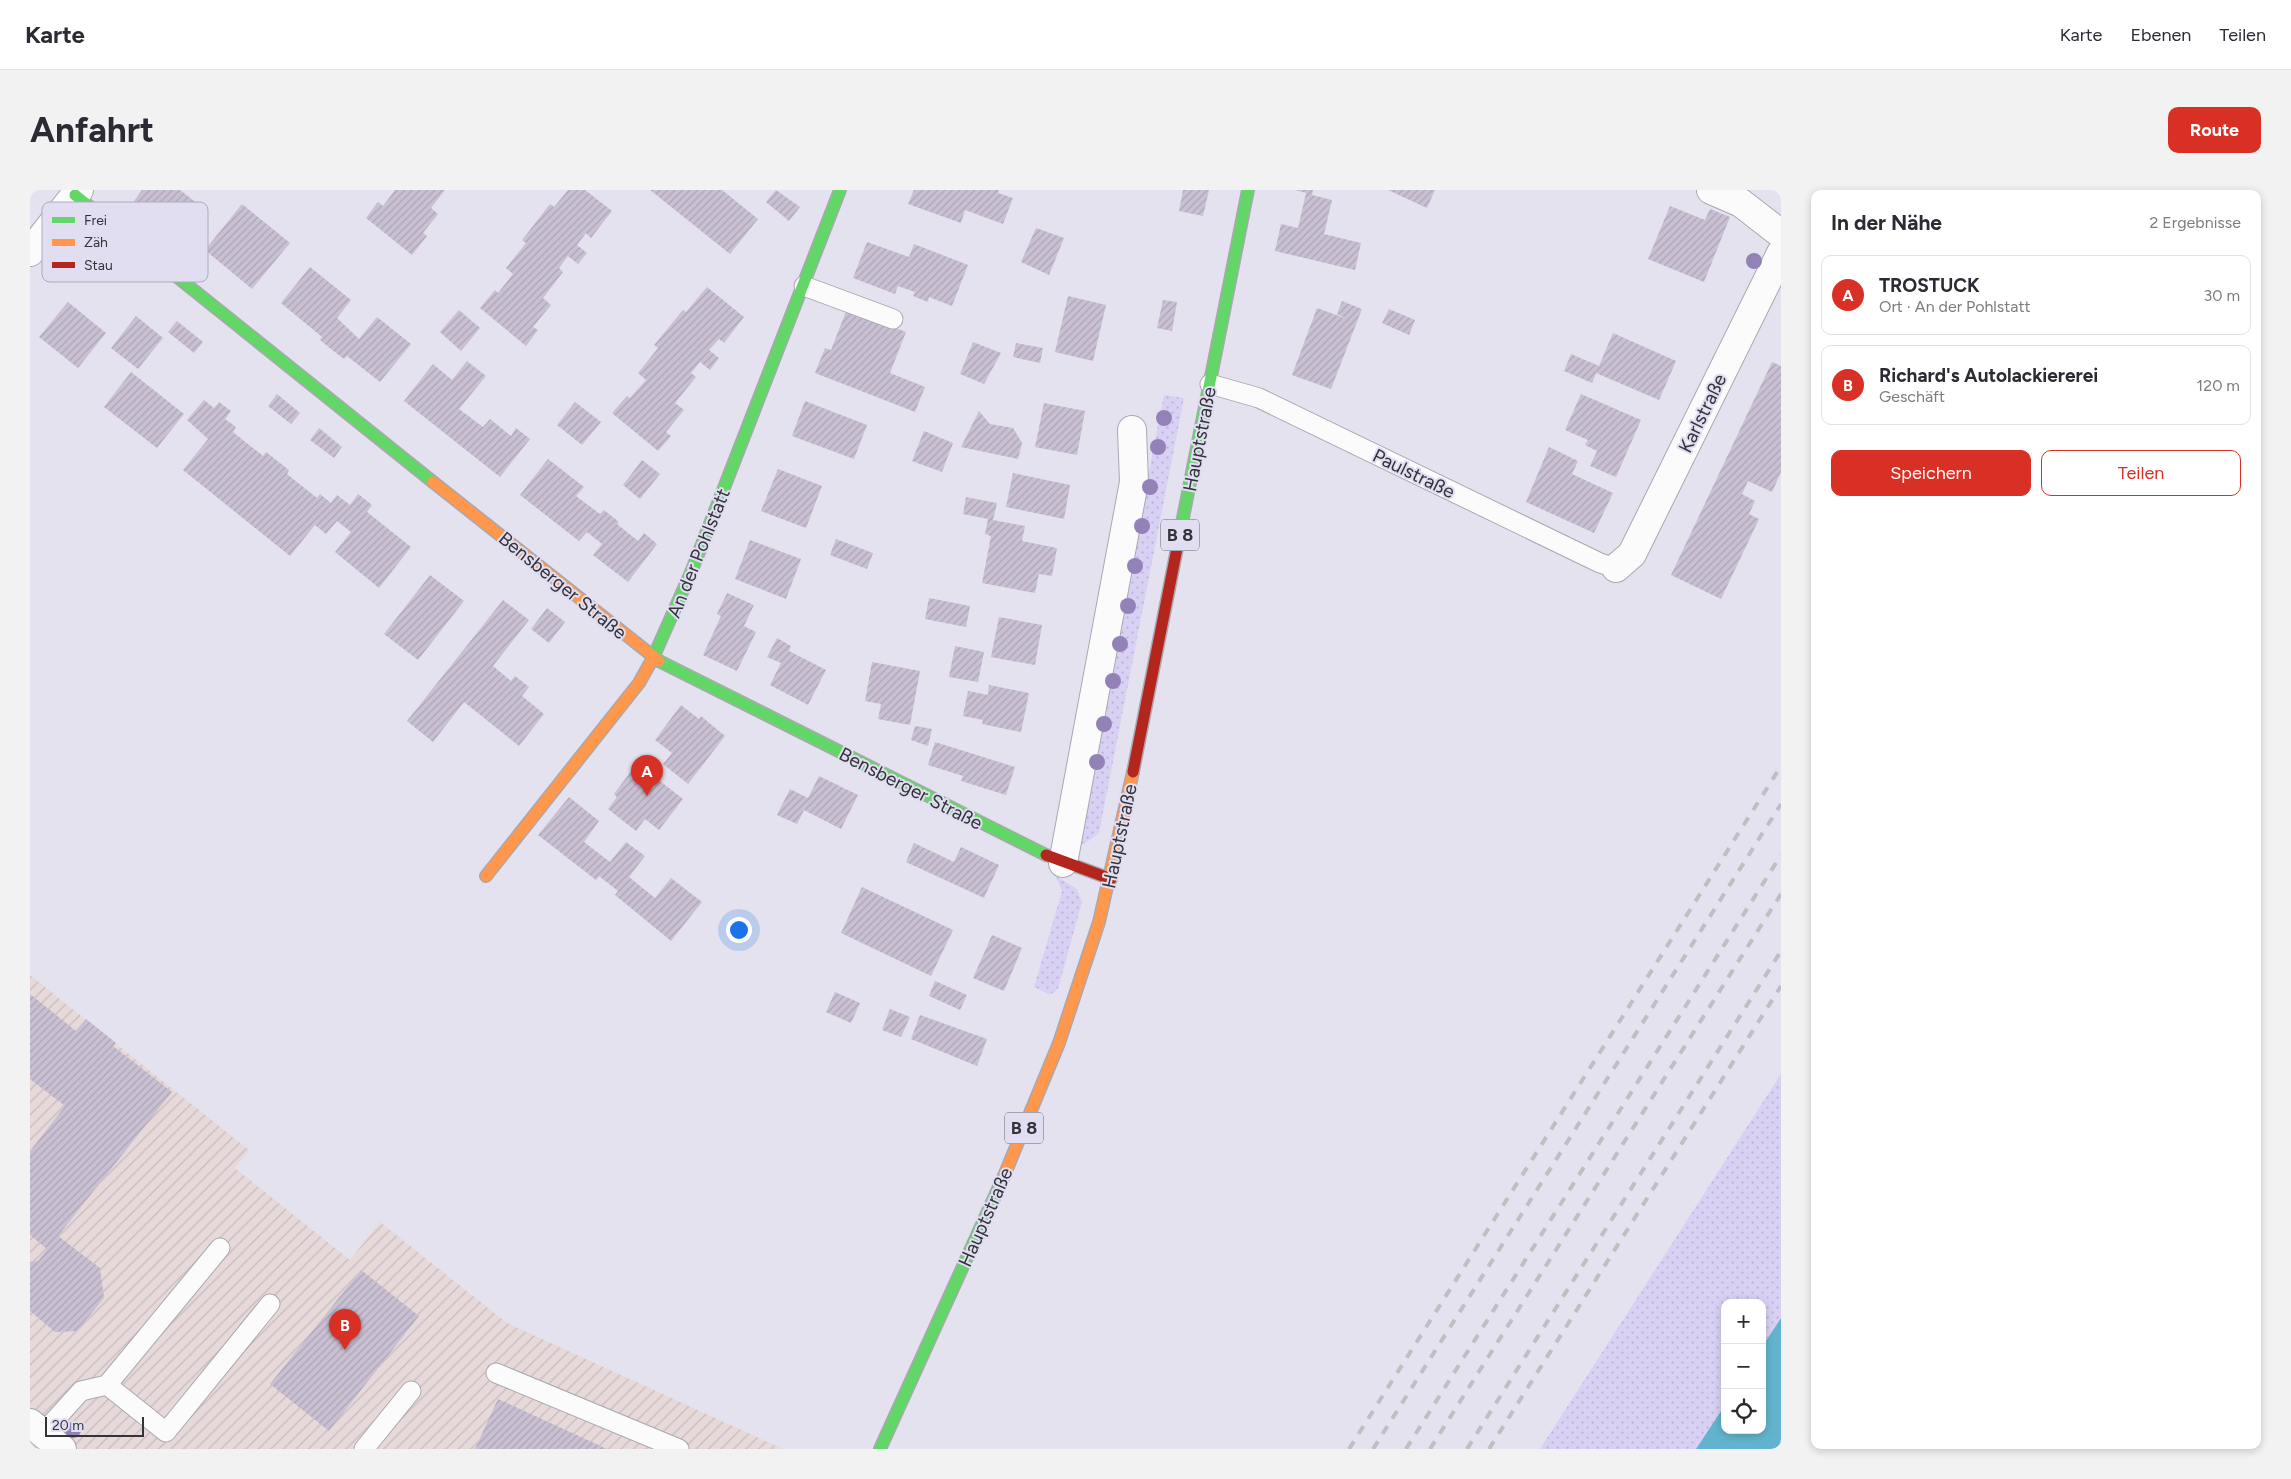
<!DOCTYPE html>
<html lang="de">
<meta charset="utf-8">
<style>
:root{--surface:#fff;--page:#f2f2f3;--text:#2b2b33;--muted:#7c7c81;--line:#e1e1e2;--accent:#d93025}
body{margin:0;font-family:Figtree,sans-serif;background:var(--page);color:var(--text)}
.controls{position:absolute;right:15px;bottom:15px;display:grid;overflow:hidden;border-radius:10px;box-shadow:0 2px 8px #0003}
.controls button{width:45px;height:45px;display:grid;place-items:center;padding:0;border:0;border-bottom:1px solid var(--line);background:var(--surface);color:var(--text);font:25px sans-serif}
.scale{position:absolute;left:15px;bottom:12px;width:99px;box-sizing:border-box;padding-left:5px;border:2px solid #34333a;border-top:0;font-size:14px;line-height:18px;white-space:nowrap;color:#34333a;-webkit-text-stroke:4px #e1def2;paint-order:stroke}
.you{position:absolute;left:708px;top:739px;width:18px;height:18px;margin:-12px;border:4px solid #fff;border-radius:50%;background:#1a73e8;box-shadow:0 0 0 8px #1a73e833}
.badge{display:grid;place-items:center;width:32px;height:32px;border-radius:50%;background:var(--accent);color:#fff;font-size:16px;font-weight:700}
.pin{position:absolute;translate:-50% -41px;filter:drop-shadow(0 1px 2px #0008)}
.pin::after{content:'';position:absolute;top:26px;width:18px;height:15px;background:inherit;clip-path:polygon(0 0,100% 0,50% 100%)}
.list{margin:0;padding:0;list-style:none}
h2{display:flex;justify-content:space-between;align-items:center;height:65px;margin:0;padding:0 20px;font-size:21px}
h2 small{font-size:16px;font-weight:400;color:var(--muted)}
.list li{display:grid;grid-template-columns:32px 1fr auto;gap:15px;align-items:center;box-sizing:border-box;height:80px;margin:0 10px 10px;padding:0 10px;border:1px solid var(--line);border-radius:10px}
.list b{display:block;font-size:19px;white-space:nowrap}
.list p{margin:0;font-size:16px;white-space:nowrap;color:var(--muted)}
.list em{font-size:16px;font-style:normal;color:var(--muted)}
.actions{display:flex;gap:10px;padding:15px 20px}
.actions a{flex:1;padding:11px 0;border:1px solid var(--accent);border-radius:10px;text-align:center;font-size:18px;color:var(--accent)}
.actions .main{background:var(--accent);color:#fff}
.icon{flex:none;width:28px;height:28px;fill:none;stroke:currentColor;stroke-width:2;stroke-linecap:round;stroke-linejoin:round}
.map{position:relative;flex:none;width:1751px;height:1259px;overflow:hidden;border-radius:10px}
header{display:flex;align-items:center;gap:30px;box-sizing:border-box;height:70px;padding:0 25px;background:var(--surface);border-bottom:1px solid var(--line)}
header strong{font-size:24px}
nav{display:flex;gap:28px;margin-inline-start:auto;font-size:18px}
.intro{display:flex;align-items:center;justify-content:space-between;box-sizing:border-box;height:120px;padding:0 30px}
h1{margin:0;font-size:35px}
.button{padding:12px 22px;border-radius:10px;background:var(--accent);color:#fff;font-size:18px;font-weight:700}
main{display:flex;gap:30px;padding:0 30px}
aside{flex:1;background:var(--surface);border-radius:10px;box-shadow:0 2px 8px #0003}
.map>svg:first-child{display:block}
.industrial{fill:url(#industrial-furrows)}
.grass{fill:url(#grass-dots)}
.water{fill:#62b4ce}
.building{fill:url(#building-hatch)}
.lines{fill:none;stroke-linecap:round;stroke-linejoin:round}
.lane-casing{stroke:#a9a8b0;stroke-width:21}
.street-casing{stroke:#a9a8b0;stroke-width:30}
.fast-casing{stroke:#a9a8b0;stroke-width:14}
.slow-casing{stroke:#a9a8b0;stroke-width:14}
.jam-casing{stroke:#a9a8b0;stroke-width:14}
.lane{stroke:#fbfbfc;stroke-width:19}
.street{stroke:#fbfbfc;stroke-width:28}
.fast{stroke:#63d668;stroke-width:11}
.slow{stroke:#ff974d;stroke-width:11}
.jam{stroke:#b3261e;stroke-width:11}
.rail{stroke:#bfbfc2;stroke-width:4;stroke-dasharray:9 9;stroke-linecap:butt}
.tree{fill:#9382b8}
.labels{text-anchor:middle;stroke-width:4;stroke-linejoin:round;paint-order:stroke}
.shield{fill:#e1def2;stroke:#686671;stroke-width:1}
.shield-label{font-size:18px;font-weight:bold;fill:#34333a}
.street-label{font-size:19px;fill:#34333a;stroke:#e1def2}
.key{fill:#e1def2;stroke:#adabbb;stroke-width:1}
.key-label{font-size:14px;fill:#34333a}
</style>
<header>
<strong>Karte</strong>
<nav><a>Karte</a><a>Ebenen</a><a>Teilen</a></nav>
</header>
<div class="intro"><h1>Anfahrt</h1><a class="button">Route</a></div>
<main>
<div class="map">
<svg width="1751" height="1259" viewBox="0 0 1751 1259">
<defs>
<pattern id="industrial-furrows" width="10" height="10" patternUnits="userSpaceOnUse" patternTransform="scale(1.25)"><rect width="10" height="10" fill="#e7d9d9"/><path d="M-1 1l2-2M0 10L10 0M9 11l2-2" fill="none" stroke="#c7bbbb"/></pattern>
<pattern id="grass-dots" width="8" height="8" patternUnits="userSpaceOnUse" patternTransform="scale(1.25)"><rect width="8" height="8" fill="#d8d1f4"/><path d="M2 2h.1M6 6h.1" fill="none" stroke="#bab4d2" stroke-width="1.8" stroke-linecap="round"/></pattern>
<pattern id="building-hatch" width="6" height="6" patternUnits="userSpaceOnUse" patternTransform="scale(1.25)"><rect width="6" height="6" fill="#c9c0d3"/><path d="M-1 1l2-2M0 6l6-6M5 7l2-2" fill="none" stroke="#ada5b6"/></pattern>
</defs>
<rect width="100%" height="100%" fill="#e4e2ee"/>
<polygon class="industrial" points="0,785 219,960 205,978 320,1070 350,1032 477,1133 753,1259 0,1259"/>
<g class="grass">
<polygon points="1134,205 1154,208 1069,643 1057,652 1045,658"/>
<polygon points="1026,686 1047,699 1052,712 1028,799 1020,805 1004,797 1032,701"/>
<polygon points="1751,884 1751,1128 1732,1157 1732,1113 1695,1113 1695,1215 1666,1259 1510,1259"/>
</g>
<polygon class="water" points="1751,1128 1751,1259 1666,1259 1695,1215 1695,1240 1732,1240 1732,1157"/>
<g class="building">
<polygon points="112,0 150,0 168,14 160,23 173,33 157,53 104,11"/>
<polygon points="365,0 415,0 401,18 408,24 393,43 397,46 382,65 336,28 348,12 353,16"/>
<polygon points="538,0 555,0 582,21 561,48 556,43 547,55 557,63 548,74 538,66 529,78 533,82 513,108 521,115 503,137 508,140 496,156 450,118 465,100 468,103 483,84 476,78 496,53 492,50 520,14 524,17"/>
<polygon points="620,0 692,0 728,29 700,64"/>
<polygon points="746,0 770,17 759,31 736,12"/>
<polygon points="884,0 969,0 968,3 983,8 973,34 935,20 931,33 878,14"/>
<polygon points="1153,0 1179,0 1173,26 1149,21"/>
<polygon points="1265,0 1283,0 1282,5 1302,10 1294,44 1331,53 1325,80 1245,61 1251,34 1268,38 1276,3"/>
<polygon points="1358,0 1405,0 1397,18"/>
<polygon points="212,14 260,53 222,99 175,60"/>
<polygon points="1640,16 1675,30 1680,19 1700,27 1674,92 1618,69"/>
<polygon points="1006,38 1034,48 1019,85 991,72"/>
<polygon points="837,52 879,67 884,54 938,75 922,116 899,107 898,112 883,106 885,102 868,96 865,104 823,88"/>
<polygon points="280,77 321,110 307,128 329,149 347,127 381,154 350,192 317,166 314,169 301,159 290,150 292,147 251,113"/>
<polygon points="677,97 714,127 694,153 689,149 679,160 689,168 680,180 670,172 661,183 666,187 645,213 654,220 636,242 641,246 628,261 582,223 597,206 600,208 616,190 608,183 628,158 624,155 653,120 656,122"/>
<polygon points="1038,106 1076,115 1063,171 1025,162"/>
<polygon points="1133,110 1147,112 1142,141 1127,138"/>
<polygon points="1312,111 1332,119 1301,199 1262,185 1287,118 1317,129 1307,124"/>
<polygon points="38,112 76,143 48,178 9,147"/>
<polygon points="817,119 876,142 860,183 895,197 885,222 785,183 795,158 801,160"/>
<polygon points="1359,119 1385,130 1379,145 1352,133"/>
<polygon points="429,120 450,138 431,161 410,142"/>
<polygon points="106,126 133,148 108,179 81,158"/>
<polygon points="147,131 173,152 164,163 138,142"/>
<polygon points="1583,143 1646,171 1629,210 1566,183 1562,193 1534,181 1541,164 1569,176"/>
<polygon points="943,152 971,163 954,194 930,184"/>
<polygon points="986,153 1013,158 1010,173 983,167"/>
<polygon points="437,171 456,186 429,219 453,237 460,229 481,246 486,238 500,249 470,287 374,211 403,174 422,190"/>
<polygon points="1742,172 1751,176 1751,282 1742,302 1718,291 1712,304 1725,311 1719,324 1729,329 1691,409 1641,385"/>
<polygon points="101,182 154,224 127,258 74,217"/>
<polygon points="247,204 270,223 261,234 238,216"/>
<polygon points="1551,204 1611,230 1586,287 1560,276 1567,261 1555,255 1558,250 1535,240"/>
<polygon points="174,210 184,218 189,212 201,221 195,229 206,237 203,242 233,266 236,262 259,280 257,284 287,308 290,304 301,313 307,305 320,315 328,304 342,315 337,322 381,357 349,398 305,362 321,342 307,331 296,344 285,335 260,366 153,280 178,249 157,230"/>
<polygon points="775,211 837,235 824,269 762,246"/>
<polygon points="545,212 571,232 552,255 527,235"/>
<polygon points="1014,213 1055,221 1047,265 1005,257"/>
<polygon points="949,221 960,234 983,238 992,253 988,269 931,257"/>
<polygon points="289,238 312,257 304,268 280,250"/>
<polygon points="894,241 923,253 912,282 882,271"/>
<polygon points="1519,257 1548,271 1542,284 1583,303 1564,343 1496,312"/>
<polygon points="518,269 554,297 546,306 570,324 574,320 589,332 587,334 608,351 614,343 627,354 598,392 563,365 572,354 557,342 549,351 490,305"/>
<polygon points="612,270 630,284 610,309 593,295"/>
<polygon points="748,279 792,296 776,338 731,321"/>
<polygon points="983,283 1040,295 1034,329 976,317"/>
<polygon points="936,307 967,313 963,330 995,336 992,351 1027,358 1022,386 1009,384 1005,403 952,393 961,346 955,344 958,329 933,324"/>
<polygon points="806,349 843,363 837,379 800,365"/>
<polygon points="720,350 771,369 756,409 705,389"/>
<polygon points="400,385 434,411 388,470 354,444"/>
<polygon points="697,403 724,415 714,436 726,442 707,481 673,465 691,426 687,424"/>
<polygon points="899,408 940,416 936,437 895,429"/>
<polygon points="473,410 499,430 463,476 481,491 485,486 499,497 492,506 514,524 489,556 434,512 403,552 377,531"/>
<polygon points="517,418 535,432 519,453 501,439"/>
<polygon points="969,427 1012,435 1005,475 961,467"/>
<polygon points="747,448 761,456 759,461 796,480 778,515 740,495 751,473 737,467"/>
<polygon points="925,456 954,462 948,492 919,487"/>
<polygon points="842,472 890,481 880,535 848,529 851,514 835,511"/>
<polygon points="959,495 999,503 991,542 952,534 953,530 933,526 938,501 958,505"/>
<polygon points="651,515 669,529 671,526 695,546 658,594 633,574 642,563 625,550"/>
<polygon points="885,536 902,539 898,556 881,550"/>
<polygon points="905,552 985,577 976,605 931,591 933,586 898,575"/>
<polygon points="607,573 653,609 629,640 615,629 606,641 578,619 587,607 584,604"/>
<polygon points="789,586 828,605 811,639 774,620 767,634 747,625 760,599 778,608"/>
<polygon points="539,607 569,631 554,652 580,672 596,652 615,666 599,687 625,708 641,688 672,712 641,751 585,705 588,701 569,686 566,690 508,645"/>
<polygon points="884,653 924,672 931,657 969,675 954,708 876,672"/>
<polygon points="832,697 923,740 901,786 811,743"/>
<polygon points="962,745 992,758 974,801 943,788"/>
<polygon points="905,791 937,805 930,820 899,806"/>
<polygon points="805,802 830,813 821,833 796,822"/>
<polygon points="0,804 46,841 56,829 86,853 83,856 142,902 28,1046 70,1078 74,1108 47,1141 25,1142 0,1121 0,1072 8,1071 17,1059 0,1045 0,961 35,916 0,889"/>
<polygon points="860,819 880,827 871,847 852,840"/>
<polygon points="890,825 957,849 947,876 881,849"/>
<polygon points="331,1080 389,1126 299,1241 240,1194"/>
<polygon points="468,1209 577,1259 445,1259"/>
</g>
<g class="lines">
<defs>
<g id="lane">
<polyline points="774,96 863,129"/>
<polyline points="1180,194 1229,208 1570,373 1586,378"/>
<polyline points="466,1183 649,1259"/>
<polyline points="77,1195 136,1242 240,1114"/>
<polyline points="13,1243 51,1201 77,1195 190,1058"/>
<polyline points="334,1259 381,1201"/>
</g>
<g id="street">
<polyline points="1681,0 1711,13 1751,44"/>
<polyline points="0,62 49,0"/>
<polyline points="1586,378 1602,364 1751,63"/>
<polyline points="1033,673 1104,292 1102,240"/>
<polyline points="0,1233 32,1259"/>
</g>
<g id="fast">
<polyline points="45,5 403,292"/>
<polyline points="1151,338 1218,0"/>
<polyline points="623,468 662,380 810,0"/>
<polyline points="629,471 1016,665"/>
<polyline points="850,1259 974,986"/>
</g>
<g id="slow">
<polyline points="403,292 629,471"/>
<polyline points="456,686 609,493 623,468"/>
<polyline points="974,986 1029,853 1069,732 1103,582"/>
</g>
<g id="jam">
<polyline points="1103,582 1151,338"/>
<polyline points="1016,665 1081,689"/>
</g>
</defs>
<use href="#lane" class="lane-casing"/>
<use href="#street" class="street-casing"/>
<use href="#fast" class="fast-casing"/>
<use href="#slow" class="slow-casing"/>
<use href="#jam" class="jam-casing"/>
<use href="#lane" class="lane"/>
<use href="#street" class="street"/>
<use href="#fast" class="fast"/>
<use href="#slow" class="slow"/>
<use href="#jam" class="jam"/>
<g class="rail">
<polyline points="1319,1259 1751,576"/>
<polyline points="1343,1259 1751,614"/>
<polyline points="1376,1259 1751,665"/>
<polyline points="1400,1259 1751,704"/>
<polyline points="1437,1259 1751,761"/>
<polyline points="1459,1259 1751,796"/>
</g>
</g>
<g class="tree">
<circle cx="1724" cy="71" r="8"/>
<circle cx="1134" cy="228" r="8"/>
<circle cx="1128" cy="257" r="8"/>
<circle cx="1120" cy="297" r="8"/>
<circle cx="1112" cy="336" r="8"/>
<circle cx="1105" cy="376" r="8"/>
<circle cx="1098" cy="416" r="8"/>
<circle cx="1090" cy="454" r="8"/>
<circle cx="1083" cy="491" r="8"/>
<circle cx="1074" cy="534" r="8"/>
<circle cx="1067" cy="572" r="8"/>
<circle cx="43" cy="1240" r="8"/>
</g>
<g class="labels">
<g class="shield">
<rect x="1131" y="329.5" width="38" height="31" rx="4"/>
<rect x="975" y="922.5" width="38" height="31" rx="4"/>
</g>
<g class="shield-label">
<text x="1150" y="351">B 8</text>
<text x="994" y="944">B 8</text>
</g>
<g class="street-label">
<text transform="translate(1672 223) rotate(-64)" y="7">Karlstraße</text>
<text transform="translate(1169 249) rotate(-79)" y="7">Hauptstraße</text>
<text transform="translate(1384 283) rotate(26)" y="7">Paulstraße</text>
<text transform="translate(668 363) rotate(-68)" y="7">An der Pohlstatt</text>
<text transform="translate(533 395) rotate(39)" y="7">Bensberger Straße</text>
<text transform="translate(881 598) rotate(27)" y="7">Bensberger Straße</text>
<text transform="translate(1089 646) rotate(-78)" y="7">Hauptstraße</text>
<text transform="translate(955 1027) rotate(-66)" y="7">Hauptstraße</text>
</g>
</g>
<rect x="12" y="12" width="166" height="80" rx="8" class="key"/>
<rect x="22" y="27" width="23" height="6" fill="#63d668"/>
<rect x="22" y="49" width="23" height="7" fill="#ff974d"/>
<rect x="22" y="72" width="23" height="6" fill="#b3261e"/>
<g class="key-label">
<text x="54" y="35">Frei</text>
<text x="54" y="57">Zäh</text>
<text x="54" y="80">Stau</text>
</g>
</svg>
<div class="controls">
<button>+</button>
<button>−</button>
<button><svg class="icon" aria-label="locate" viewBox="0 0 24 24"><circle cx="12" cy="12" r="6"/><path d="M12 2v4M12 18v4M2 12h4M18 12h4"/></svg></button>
</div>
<div class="scale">20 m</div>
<div class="you"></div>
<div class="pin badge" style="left:617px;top:606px">A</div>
<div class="pin badge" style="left:315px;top:1160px">B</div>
</div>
<aside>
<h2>In der Nähe<small>2 Ergebnisse</small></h2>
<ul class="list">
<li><span class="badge">A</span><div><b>TROSTUCK</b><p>Ort · An der Pohlstatt</p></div><em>30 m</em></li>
<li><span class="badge">B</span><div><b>Richard's Autolackiererei</b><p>Geschäft</p></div><em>120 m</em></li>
</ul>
<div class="actions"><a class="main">Speichern</a><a>Teilen</a></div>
</aside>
</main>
